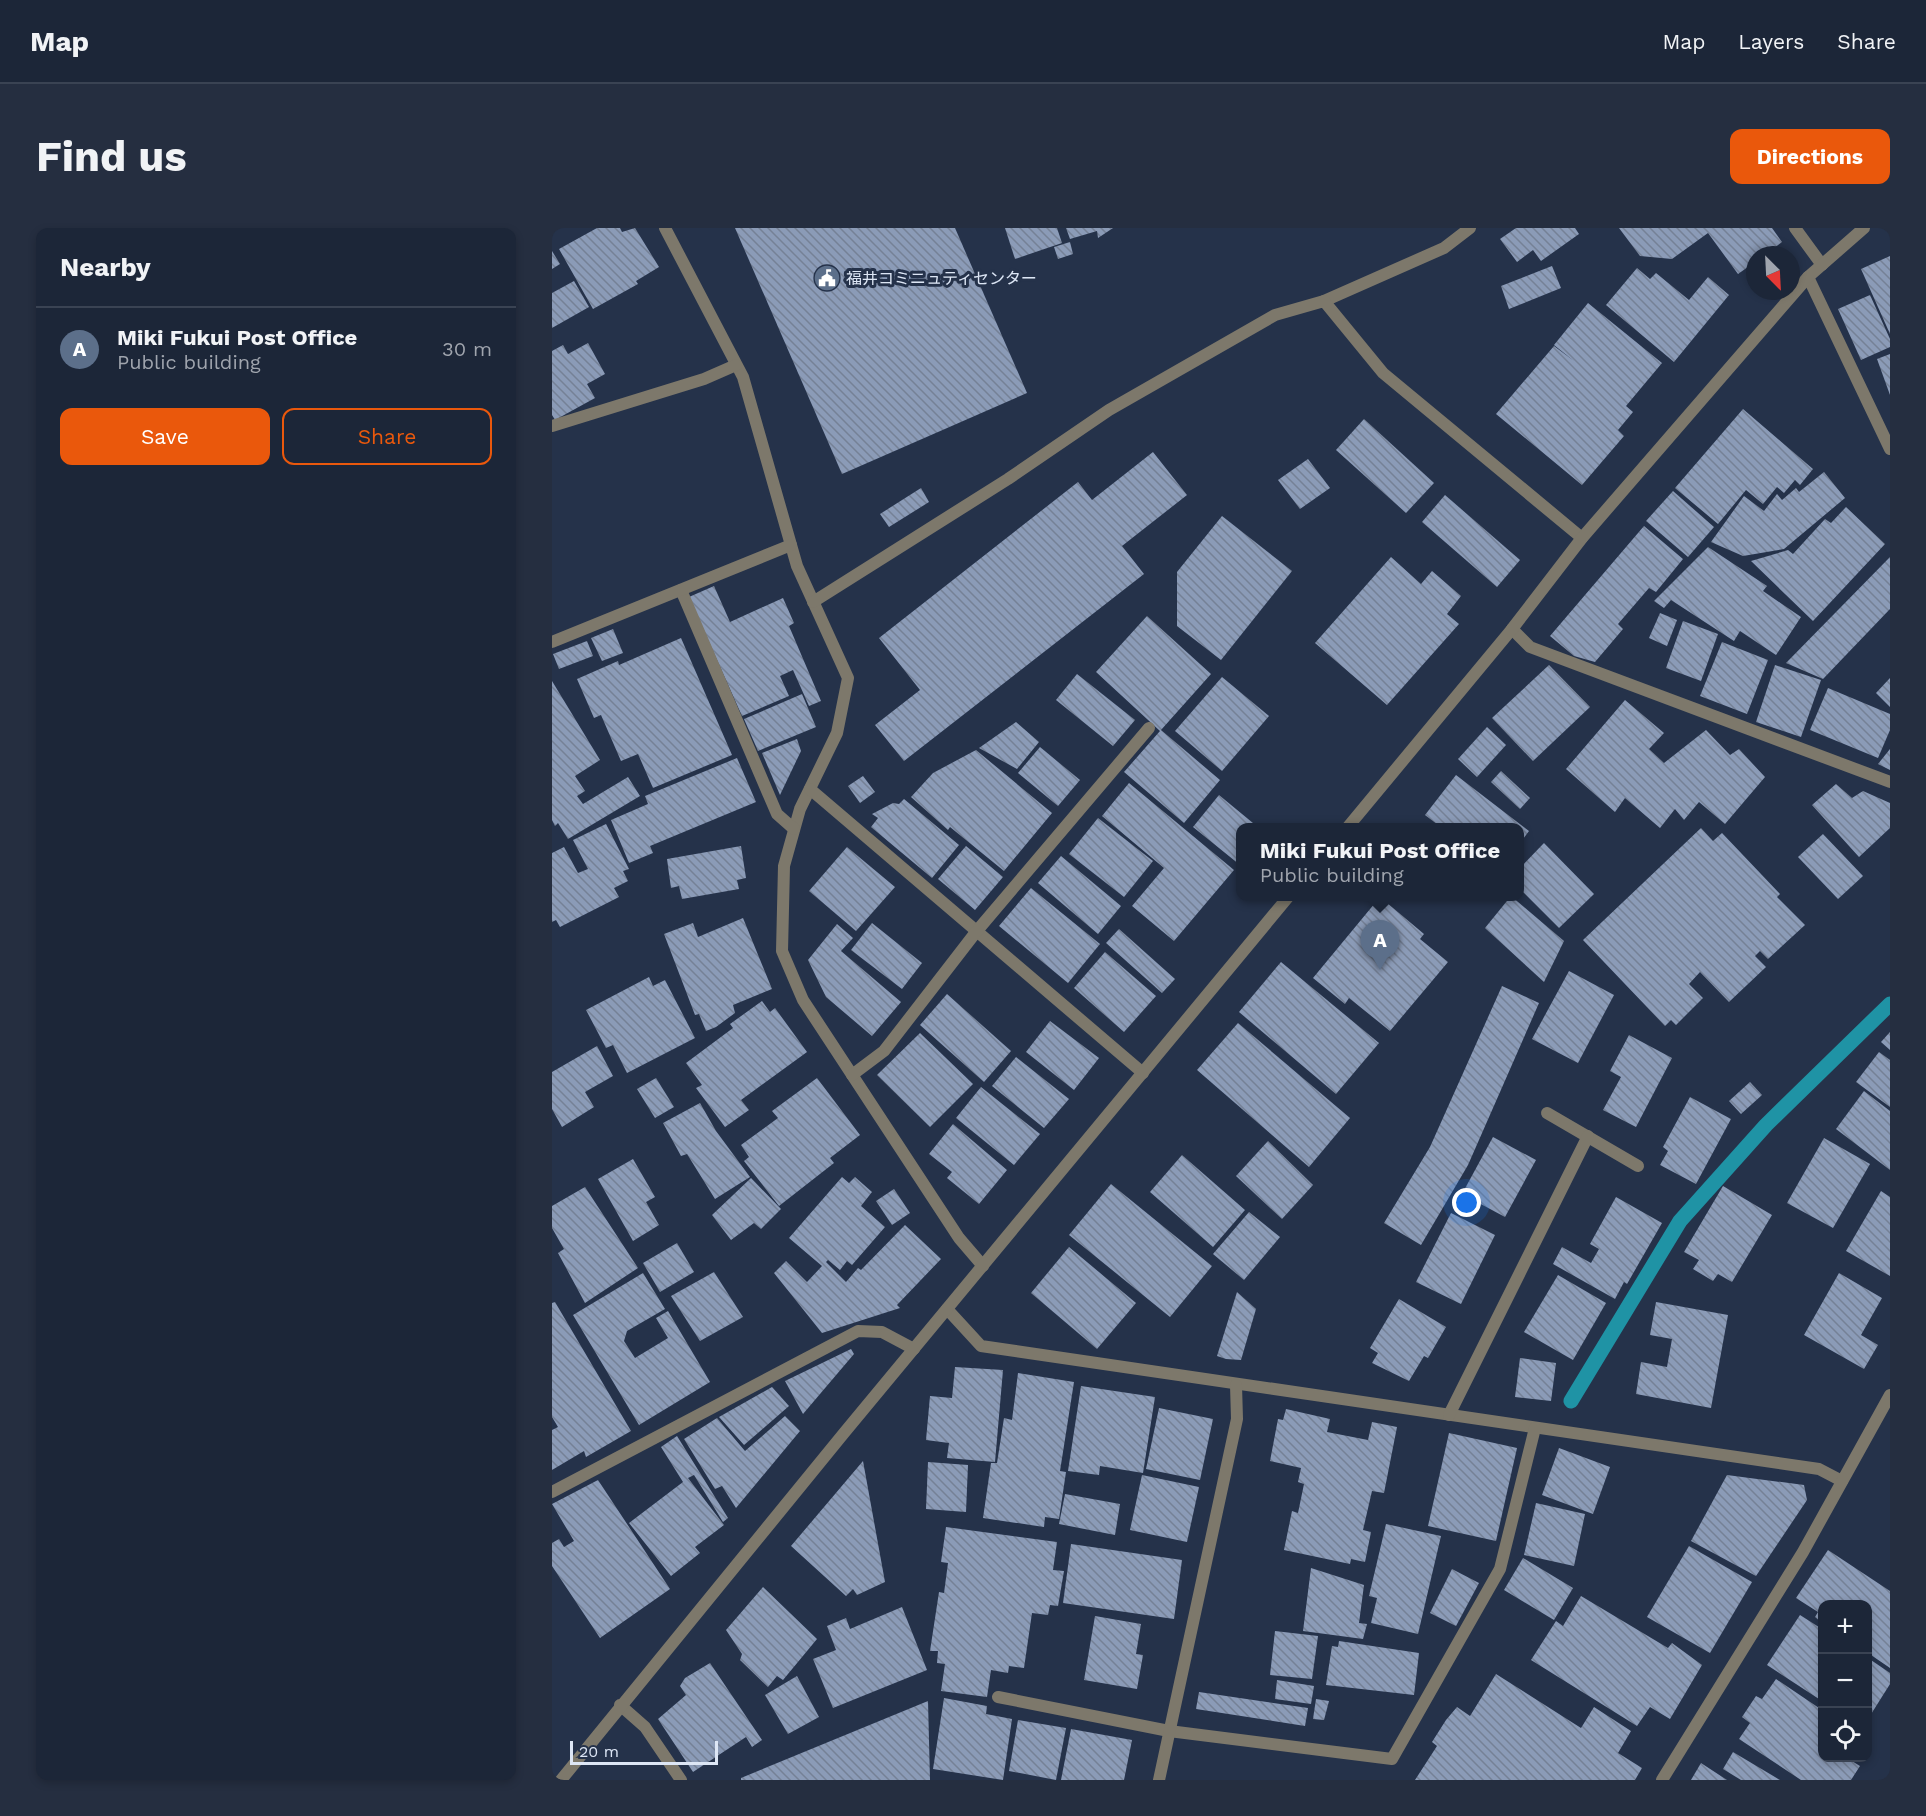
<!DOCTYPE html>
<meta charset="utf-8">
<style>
:root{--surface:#1c2638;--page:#252e40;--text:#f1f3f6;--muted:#a0a5ae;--line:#3a4353;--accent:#ea580c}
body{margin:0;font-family:"Work Sans","Noto Sans JP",sans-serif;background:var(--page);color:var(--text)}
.controls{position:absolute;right:18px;bottom:18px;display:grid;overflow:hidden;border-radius:12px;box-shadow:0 3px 9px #0003}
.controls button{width:54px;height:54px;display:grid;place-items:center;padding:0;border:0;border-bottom:2px solid var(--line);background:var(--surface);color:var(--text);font:30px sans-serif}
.compass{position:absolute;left:1194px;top:18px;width:54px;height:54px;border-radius:50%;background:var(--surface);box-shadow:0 3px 9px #0003;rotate:156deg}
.scale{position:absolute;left:18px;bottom:15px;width:148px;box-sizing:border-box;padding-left:6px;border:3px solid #dde6f5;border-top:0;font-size:16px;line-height:21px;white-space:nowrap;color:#dde6f5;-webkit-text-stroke:4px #25324a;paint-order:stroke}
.you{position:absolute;left:915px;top:975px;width:21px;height:21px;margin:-15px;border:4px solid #fff;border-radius:50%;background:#1a73e8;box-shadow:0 0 0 9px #1a73e833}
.badge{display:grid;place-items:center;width:39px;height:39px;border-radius:50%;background:var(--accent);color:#fff;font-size:20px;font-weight:700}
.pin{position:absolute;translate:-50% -50px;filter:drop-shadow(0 2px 3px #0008)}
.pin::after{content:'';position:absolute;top:32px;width:21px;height:18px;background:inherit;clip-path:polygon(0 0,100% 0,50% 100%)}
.popup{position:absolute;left:684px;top:595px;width:288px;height:78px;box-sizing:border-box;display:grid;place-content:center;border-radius:12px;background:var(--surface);filter:drop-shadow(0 2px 4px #0005);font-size:20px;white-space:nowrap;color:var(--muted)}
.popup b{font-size:22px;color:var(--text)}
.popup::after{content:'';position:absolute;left:50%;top:100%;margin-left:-12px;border:12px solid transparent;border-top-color:var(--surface)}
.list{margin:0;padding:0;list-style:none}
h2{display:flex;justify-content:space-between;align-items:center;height:78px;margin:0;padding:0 24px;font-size:26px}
h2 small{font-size:20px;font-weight:400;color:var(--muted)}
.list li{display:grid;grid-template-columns:39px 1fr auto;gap:18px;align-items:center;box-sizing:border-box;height:84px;padding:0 24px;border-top:2px solid var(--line)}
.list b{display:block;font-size:22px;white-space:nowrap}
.list p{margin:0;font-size:20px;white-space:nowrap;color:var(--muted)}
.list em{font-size:20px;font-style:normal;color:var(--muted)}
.actions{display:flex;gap:12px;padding:18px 24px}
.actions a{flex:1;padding:14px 0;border:2px solid var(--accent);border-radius:12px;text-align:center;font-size:21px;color:var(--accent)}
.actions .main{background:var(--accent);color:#fff}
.icon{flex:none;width:33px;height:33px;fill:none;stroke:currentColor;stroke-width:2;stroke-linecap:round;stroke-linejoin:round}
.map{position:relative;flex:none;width:1338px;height:1552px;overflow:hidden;border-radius:12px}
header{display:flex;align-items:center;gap:36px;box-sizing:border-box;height:84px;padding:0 30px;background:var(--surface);border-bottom:2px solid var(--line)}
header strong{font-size:28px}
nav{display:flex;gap:33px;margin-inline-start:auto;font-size:21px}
.intro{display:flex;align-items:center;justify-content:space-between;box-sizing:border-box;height:144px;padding:0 36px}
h1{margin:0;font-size:42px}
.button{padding:15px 27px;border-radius:12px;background:var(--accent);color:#fff;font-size:21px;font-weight:700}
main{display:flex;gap:36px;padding:0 36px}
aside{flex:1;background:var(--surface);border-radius:12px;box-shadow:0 3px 9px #0003}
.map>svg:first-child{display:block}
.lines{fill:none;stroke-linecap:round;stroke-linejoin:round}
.stream{stroke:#1f93a5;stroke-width:15}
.building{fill:url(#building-back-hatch)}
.street{stroke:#7d786b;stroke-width:12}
.labels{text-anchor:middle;stroke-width:6;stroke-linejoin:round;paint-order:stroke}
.poi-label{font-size:16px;fill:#dde6f5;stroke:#25324a;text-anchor:start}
</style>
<header>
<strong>Map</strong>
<nav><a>Map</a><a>Layers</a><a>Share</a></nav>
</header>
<div class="intro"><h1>Find us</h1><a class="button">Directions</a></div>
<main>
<aside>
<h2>Nearby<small></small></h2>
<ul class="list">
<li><span class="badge" style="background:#5c6f8a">A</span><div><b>Miki Fukui Post Office</b><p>Public building</p></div><em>30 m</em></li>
</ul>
<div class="actions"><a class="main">Save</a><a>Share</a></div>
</aside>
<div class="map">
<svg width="1338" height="1552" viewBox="0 0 1338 1552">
<defs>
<pattern id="building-back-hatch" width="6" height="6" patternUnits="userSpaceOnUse" patternTransform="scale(1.5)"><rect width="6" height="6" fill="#8b9bb7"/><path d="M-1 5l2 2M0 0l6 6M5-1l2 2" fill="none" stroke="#758196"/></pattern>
</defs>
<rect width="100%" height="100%" fill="#25324a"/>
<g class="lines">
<polyline class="stream" points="1019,1173 1128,993 1214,897 1338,776"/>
</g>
<g class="building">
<polygon points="45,0 68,0 70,4 83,0 107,39 84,53 86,56 41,81 7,21"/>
<polygon points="183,0 403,0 475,165 290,246"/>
<polygon points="453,0 505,0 510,15 463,31"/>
<polygon points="514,0 561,0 546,10 545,3 518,11"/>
<polygon points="964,0 1023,0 1027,6 989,33 981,22 965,34 948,11"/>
<polygon points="1067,0 1220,0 1230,14 1213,27 1203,27 1203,34 1186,46 1156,5 1120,31 1088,28"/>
<polygon points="518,14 521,26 506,31 502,19"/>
<polygon points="0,23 8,36 0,41"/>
<polygon points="1338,28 1338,106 1309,41"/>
<polygon points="1000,38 1009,60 957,81 949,58"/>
<polygon points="1085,40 1098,51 1104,45 1137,72 1156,49 1177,67 1122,134 1054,77"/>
<polygon points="22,53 37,79 0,100 0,65"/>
<polygon points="1318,67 1338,111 1338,119 1309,132 1286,81"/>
<polygon points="1036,75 1110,135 1074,178 1081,184 1066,202 1072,208 1030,257 944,186 1002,118 1022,133 1002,117"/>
<polygon points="36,115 53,146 35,156 43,170 3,192 0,187 0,123 11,117 16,126"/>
<polygon points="1338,126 1338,167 1325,131"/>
<polygon points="1191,181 1261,241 1248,257 1243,252 1232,265 1225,259 1211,276 1194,262 1166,296 1123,260"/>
<polygon points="812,191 882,255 854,285 784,222"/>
<polygon points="601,224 635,267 570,318 592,346 352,533 323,497 368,462 327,410 526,254 540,272"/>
<polygon points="756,231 778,260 748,281 726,252"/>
<polygon points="1272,244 1293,270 1232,321 1191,328 1159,314 1192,268 1212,283 1225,266 1230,272 1244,260 1247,264"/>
<polygon points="369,260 377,274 337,299 328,286"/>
<polygon points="1121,263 1162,299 1136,329 1094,293"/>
<polygon points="893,267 968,332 945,359 870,294"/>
<polygon points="1294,279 1333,316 1261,393 1199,333 1236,322 1241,326 1273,291 1279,295"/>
<polygon points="670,288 740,343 669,432 625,398 625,344"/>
<polygon points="1092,298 1131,331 1104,364 1097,360 1066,396 1071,401 1043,434 1022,428 998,408"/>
<polygon points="1156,319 1215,358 1211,363 1249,389 1224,427 1188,403 1182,413 1119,372 1112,380 1102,373"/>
<polygon points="839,329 869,356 880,343 909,368 895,386 907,396 835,477 763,415"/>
<polygon points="1338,329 1338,381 1271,451 1234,435"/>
<polygon points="162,358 178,394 231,370 242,395 237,398 269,473 257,478 241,442 228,448 237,468 190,488 137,369"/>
<polygon points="1108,385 1125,392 1115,418 1097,410"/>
<polygon points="595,388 659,446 609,502 668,552 632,595 572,544 608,503 544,444"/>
<polygon points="1131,393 1166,406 1149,453 1114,440"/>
<polygon points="61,401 71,425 50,433 39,410"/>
<polygon points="129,410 180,527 101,560 86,526 69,533 49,487 42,490 25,451 66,433 67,437"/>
<polygon points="35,413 41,428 7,441 1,426"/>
<polygon points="1170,414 1216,432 1195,486 1148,468"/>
<polygon points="997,437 1038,479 981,533 940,490"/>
<polygon points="1223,437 1269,452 1249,509 1204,494"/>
<polygon points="525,446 583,492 561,518 504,472"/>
<polygon points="670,449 717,488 670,543 623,503"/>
<polygon points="1338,450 1338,479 1324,465"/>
<polygon points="0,453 48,532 23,548 33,563 25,568 31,576 76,549 88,568 16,611 6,595 3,598 0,592"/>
<polygon points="1276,460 1338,486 1338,502 1326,530 1258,502"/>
<polygon points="250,466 264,499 206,523 192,491"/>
<polygon points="1073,472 1112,505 1097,521 1112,535 1154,502 1178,527 1187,521 1213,549 1173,596 1147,574 1132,592 1123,581 1108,600 1073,570 1063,584 1014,541"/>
<polygon points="464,494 487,514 465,541 427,520"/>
<polygon points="935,499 954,517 925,549 906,531"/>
<polygon points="245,511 249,523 228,567 210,525"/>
<polygon points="488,519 528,552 506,578 466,545"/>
<polygon points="1338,521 1338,542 1326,536"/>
<polygon points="424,522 500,585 452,643 398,599 396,602 359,569 381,545"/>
<polygon points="185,530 204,574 98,618 101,625 77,635 59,592 96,576 93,568"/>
<polygon points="949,543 978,570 968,581 939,554"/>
<polygon points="904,547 977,603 968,615 968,600 890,600 873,587"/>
<polygon points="311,548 323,564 308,575 296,558"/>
<polygon points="577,555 682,642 622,713 580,678 612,640 550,588"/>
<polygon points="1284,556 1300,570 1311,563 1338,575 1338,600 1307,629 1260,577"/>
<polygon points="667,567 707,600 688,600 688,637 641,599"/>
<polygon points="352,571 407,617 380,650 319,599 326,590 320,586 341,575 347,576"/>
<polygon points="546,590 601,633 572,669 517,626"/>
<polygon points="54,596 77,641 71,643 76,653 62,660 67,669 8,699 4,692 0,694 0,625 12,619 26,645 36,641 21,612"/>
<polygon points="1149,600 1161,613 1170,605 1228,666 1225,669 1253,697 1216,731 1208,723 1203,728 1214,739 1177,774 1148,744 1137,756 1151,770 1124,797 1119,792 1113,798 1031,712"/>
<polygon points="1271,606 1311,648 1286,671 1246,629"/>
<polygon points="992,615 1042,666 1007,700 968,661 968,640"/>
<polygon points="189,618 194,650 185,652 187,661 130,671 127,658 119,660 115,631"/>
<polygon points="414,618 451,649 423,682 386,651"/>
<polygon points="295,619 343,659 304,703 257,663"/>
<polygon points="509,628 569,678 546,706 486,655"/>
<polygon points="479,660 548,716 516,755 447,698"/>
<polygon points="959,668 1012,713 992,754 933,700"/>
<polygon points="828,669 872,706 868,711 896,734 838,803 797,770 793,776 761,750"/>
<polygon points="191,690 220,761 181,777 183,785 164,799 154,803 147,786 143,787 112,706 141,695 146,709"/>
<polygon points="320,695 370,735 350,761 299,722"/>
<polygon points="285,696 301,710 289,723 349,774 320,808 274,769 256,732"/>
<polygon points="567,701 623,751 610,765 554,715"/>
<polygon points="553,724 604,768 572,804 522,760"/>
<polygon points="729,734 827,815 784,866 687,784"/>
<polygon points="1017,743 1062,767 1026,835 980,811"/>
<polygon points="97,749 101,758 113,752 143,810 75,845 61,817 54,820 34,782"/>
<polygon points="950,758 987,775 916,937 869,1017 832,995 878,919"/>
<polygon points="395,766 459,823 432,854 368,797"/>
<polygon points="210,773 218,784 223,780 255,824 189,872 197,882 173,899 144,860 150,857 134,835 181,800 178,796"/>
<polygon points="498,793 547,830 522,862 474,824"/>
<polygon points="686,795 798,890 757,939 645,842"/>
<polygon points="1338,804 1338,822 1329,814"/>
<polygon points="368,805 421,856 378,899 325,847"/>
<polygon points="1077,807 1120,830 1084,899 1051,882 1069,849 1058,843"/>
<polygon points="45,818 61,848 33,864 42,879 10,899 0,881 0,844"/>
<polygon points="1327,824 1338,832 1338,879 1304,854"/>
<polygon points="464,829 517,871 492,900 440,858"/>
<polygon points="104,850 122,879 103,890 85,861"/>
<polygon points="265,850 308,907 278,930 282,935 227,978 192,933 197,929 189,917 226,890 220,883"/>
<polygon points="1198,854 1210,867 1189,886 1177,873"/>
<polygon points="429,859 488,906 462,937 404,890"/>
<polygon points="1312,863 1338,883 1338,942 1284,901"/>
<polygon points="1138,869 1179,891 1144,956 1108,937 1116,923 1111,919"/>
<polygon points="148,875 164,903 198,949 163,971 135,926 129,928 111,895"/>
<polygon points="401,896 455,942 427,976 395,950 400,944 377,926"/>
<polygon points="941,909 984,932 953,989 910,966"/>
<polygon points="1272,910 1318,936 1281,1000 1235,975"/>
<polygon points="716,913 761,957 730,991 684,948"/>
<polygon points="630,927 693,982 661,1019 598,964"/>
<polygon points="81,931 103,969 94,974 107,997 81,1013 46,951"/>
<polygon points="290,949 297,955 303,949 320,964 309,978 333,999 300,1037 295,1033 288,1042 276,1032 274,1034 294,1054 306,1040 309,1042 353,997 389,1031 345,1077 348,1080 270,1105 222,1045 234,1033 255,1054 270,1038 237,1010"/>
<polygon points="199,950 229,981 209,1001 202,995 179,1012 160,987"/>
<polygon points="559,956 660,1038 618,1089 517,1007"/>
<polygon points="1171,958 1220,987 1180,1054 1166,1046 1161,1053 1141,1041 1147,1032 1132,1024"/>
<polygon points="33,959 86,1040 33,1075 6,1025 12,1021 0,1000 0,978"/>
<polygon points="342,961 358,985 340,997 324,973"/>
<polygon points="1329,963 1338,969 1338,1048 1294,1023"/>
<polygon points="1064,969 1110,995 1075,1056 1072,1054 1063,1071 1001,1036 1010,1019 1039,1035 1047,1021 1038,1016"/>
<polygon points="697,984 728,1009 692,1052 661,1026"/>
<polygon points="899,985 943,1007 909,1076 864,1054"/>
<polygon points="125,1015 142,1044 108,1064 91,1035"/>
<polygon points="517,1019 584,1075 545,1121 479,1065"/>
<polygon points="162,1044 191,1089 148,1113 119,1068"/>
<polygon points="91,1045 113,1081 75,1103 72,1113 83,1130 116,1110 104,1090 116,1083 158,1154 87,1197 21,1087"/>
<polygon points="1287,1045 1330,1070 1309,1107 1326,1117 1312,1141 1252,1107"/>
<polygon points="1006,1047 1054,1075 1021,1132 972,1104"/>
<polygon points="685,1064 704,1081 689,1132 674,1131 665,1128"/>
<polygon points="847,1071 894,1099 876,1130 872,1128 857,1153 820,1135 826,1125 818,1120"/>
<polygon points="3,1074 79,1203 34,1229 32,1223 0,1242 0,1202 6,1199 0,1189 0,1075"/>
<polygon points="1104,1074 1176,1087 1159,1180 1084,1166 1089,1134 1115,1139 1120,1111 1098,1107"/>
<polygon points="299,1121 302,1126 251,1186 233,1153"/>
<polygon points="968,1130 1004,1135 999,1173 963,1169"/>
<polygon points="403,1139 451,1142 443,1234 395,1230 397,1215 374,1212 378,1168 400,1170"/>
<polygon points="466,1145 522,1154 508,1243 514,1244 507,1291 493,1289 492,1299 431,1290 439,1235 445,1235 452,1190 460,1192"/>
<polygon points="529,1158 603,1169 591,1245 548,1238 547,1247 516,1243"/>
<polygon points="220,1159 237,1178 192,1217 167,1189"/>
<polygon points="607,1180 661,1191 648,1252 594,1241"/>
<polygon points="734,1181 778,1191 775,1204 816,1212 820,1194 845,1199 832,1265 820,1263 811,1302 819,1304 813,1334 799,1331 798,1336 732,1322 740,1283 746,1285 752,1256 746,1254 749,1240 718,1233 726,1191 731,1192"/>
<polygon points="233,1188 248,1203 184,1280 170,1258 163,1261 132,1211 165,1190 193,1223"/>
<polygon points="897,1205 965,1220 944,1313 876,1298"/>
<polygon points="125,1208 176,1290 171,1294 142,1247 136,1250 172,1297 143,1319 148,1325 119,1348 77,1295 131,1254 109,1219"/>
<polygon points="1007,1220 1058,1239 1041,1286 990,1267"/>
<polygon points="311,1233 333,1354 305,1367 301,1361 294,1368 239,1318"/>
<polygon points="376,1234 416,1237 414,1284 374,1281"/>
<polygon points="590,1247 647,1259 635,1314 578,1302"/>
<polygon points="1175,1247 1252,1257 1255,1272 1204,1348 1139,1313"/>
<polygon points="46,1252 118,1361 48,1410 0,1338 0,1315 7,1311 12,1319 22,1313 0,1276"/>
<polygon points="513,1266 568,1276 563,1307 507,1296"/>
<polygon points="984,1275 1033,1286 1022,1338 972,1327"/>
<polygon points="834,1296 889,1308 866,1406 819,1395 825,1370 817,1368"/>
<polygon points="394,1299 505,1314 501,1342 512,1343 506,1378 498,1377 496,1387 480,1385 472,1440 457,1438 456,1445 439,1442 435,1469 389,1463 393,1436 385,1435 386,1423 378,1423 387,1364 392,1365 396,1335 389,1334"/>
<polygon points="519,1316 630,1332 622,1391 511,1375"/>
<polygon points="1137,1318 1200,1354 1158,1425 1095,1389"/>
<polygon points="1276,1322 1338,1363 1338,1440 1316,1425 1316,1376 1270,1376 1270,1395 1263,1389 1266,1384 1244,1370"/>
<polygon points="971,1330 1021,1360 1002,1392 952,1362"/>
<polygon points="759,1340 812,1357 807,1395 815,1396 811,1411 751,1403"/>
<polygon points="900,1341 927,1355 904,1398 878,1385"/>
<polygon points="211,1359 265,1411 231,1452 225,1448 216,1459 188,1432 190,1426 174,1402"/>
<polygon points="1029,1368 1116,1420 1120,1415 1150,1437 1118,1491 1098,1479 1085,1498 979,1432 1004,1393 1011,1398"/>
<polygon points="350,1379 375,1442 281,1480 261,1431 284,1422 275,1398 294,1390 298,1401"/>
<polygon points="1248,1387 1270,1401 1270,1473 1215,1437"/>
<polygon points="543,1388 589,1396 584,1426 591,1427 585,1461 532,1452"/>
<polygon points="723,1403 766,1408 760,1451 718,1447"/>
<polygon points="787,1413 867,1425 862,1467 774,1457 780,1418 786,1419"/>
<polygon points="1316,1430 1338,1445 1338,1456 1316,1491"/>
<polygon points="158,1435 210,1512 200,1519 194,1509 141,1544 106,1491 134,1467 128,1458 133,1450"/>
<polygon points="944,1446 1029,1500 1042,1479 1079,1503 1066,1525 1090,1540 1083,1552 863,1552 885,1518 880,1514 894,1492 905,1479 918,1488"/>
<polygon points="245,1448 267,1489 236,1506 213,1467"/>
<polygon points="1224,1451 1270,1482 1270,1502 1266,1510 1270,1513 1270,1530 1295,1530 1308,1538 1299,1552 1249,1552 1187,1511 1198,1495 1190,1489 1204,1468 1210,1471"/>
<polygon points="725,1452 762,1458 759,1476 723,1471"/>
<polygon points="647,1464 756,1480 753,1498 644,1481"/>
<polygon points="392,1470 435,1478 434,1486 460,1491 451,1552 381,1541"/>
<polygon points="764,1471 777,1473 772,1492 761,1491"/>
<polygon points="376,1473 378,1552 189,1552 189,1550"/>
<polygon points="466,1492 514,1500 504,1552 457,1543"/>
<polygon points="519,1501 580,1512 572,1552 509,1552"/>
<polygon points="1181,1524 1228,1552 1189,1552 1171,1541"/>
<polygon points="1149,1535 1175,1552 1139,1552"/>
</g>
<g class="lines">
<g class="street">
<polyline points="113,0 191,149 245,338 296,450 285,505 248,581 232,638 230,723 251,772 407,1010 431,1038"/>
<polyline points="1243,0 1270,37"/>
<polyline points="1256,49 1338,221"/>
<polyline points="772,73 892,20 918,0"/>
<polyline points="0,198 152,151 184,137"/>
<polyline points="129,362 225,586 242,601"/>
<polyline points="261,374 456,251 557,182 723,87 772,73 831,145 1030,310"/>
<polyline points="960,401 978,419 1338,554"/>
<polyline points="0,414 239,317"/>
<polyline points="258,561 591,845"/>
<polyline points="795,600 960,401 1030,310 1256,49 1312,0"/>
<polyline points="300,847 332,823 424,704 597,500"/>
<polyline points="995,885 1086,938"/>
<polyline points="395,1081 429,1118 1267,1241 1290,1253"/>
<polyline points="897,1187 1036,908"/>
<polyline points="0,1264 306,1103 330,1104 362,1121"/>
<polyline points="446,1469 617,1503 840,1531 948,1341 983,1200"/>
<polyline points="68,1477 93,1499 129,1552"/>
<polyline points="9,1552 292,1205 737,668"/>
<polyline points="607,1552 685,1191 684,1157"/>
<polyline points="1110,1552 1251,1324 1338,1167"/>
</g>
</g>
<defs>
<symbol id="civic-disc" viewBox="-11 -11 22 22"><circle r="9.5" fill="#5c6f8a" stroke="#25324a"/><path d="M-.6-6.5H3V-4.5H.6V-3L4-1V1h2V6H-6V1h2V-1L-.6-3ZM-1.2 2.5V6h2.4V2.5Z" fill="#fff"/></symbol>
</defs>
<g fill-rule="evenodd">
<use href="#civic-disc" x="260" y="35" width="30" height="30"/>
</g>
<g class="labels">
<g class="poi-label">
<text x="294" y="56">福井コミニュティセンター</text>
</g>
</g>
</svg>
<div class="controls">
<button>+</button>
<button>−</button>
<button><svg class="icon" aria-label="locate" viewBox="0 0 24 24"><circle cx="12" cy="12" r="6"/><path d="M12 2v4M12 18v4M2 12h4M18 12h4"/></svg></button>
</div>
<svg class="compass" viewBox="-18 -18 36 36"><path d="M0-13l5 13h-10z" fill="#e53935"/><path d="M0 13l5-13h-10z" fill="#a0a5ae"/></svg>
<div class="scale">20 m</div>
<div class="you"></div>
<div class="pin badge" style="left:828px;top:742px;background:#5c6f8a">A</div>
<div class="popup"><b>Miki Fukui Post Office</b>Public building</div>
</div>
</main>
